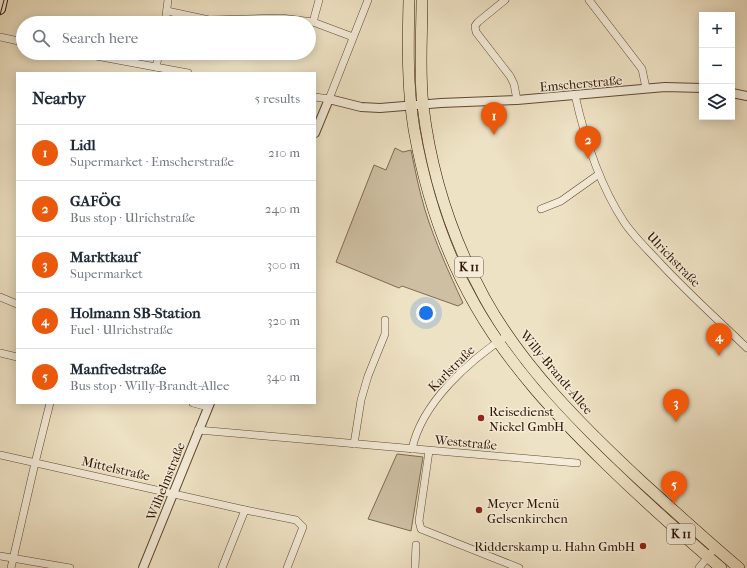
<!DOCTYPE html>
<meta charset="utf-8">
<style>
:root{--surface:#fff;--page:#f6f6f7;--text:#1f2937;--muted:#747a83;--line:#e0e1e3;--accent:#ea580c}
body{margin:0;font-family:"IM FELL French Canon",serif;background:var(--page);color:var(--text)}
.controls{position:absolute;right:12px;top:12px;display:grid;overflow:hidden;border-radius:0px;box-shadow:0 2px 10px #0003}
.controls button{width:36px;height:36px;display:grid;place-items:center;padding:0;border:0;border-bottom:1px solid var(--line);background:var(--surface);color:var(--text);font:20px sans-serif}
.you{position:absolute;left:426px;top:313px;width:14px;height:14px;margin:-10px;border:3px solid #fff;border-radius:50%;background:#1a73e8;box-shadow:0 0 0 6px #1a73e833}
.badge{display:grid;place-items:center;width:26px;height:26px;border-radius:50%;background:var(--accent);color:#fff;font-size:13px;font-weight:700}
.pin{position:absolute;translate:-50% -33px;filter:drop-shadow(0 1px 2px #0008)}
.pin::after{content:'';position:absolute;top:21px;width:14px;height:12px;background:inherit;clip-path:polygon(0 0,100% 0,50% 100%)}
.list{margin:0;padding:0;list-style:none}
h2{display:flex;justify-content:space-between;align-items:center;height:52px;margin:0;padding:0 16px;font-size:17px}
h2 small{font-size:13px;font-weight:400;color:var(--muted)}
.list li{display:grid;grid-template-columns:26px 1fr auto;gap:12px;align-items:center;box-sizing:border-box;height:56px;padding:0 16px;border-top:1px solid var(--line)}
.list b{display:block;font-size:15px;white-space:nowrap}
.list p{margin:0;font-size:13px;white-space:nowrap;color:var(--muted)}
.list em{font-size:13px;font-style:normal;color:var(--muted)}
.icon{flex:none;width:22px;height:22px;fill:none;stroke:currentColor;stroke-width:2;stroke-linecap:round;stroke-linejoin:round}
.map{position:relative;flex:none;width:747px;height:568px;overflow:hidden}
.search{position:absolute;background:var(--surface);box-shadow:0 2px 10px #0003;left:16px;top:16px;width:300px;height:44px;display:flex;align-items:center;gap:10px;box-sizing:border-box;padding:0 14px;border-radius:22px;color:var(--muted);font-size:15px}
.panel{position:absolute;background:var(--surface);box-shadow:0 2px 10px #0003;left:16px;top:72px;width:300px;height:332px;border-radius:0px}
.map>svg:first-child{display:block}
.green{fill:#cebfa3;stroke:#7f6a52}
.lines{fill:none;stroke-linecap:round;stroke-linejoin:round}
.minor-casing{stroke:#604831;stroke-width:8}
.tertiary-casing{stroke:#604831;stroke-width:10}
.secondary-casing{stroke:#301500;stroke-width:12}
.primary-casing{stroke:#301500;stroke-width:12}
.minor{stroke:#f4ecd9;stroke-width:7}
.tertiary{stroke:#f4ecd9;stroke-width:8}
.secondary{stroke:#f4ecd9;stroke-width:10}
.primary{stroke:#eee2c4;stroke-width:11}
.tram{stroke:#301500;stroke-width:1}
.poi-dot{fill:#8f2418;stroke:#f4ecd9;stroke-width:1.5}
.labels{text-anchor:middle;stroke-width:3;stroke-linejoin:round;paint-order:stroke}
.shield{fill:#f4ecd9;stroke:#6b5641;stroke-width:1}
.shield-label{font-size:12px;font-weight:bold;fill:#301500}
.street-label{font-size:13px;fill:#301500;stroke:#f4ecd9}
.poi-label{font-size:13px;fill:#301500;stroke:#f4ecd9;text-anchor:start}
</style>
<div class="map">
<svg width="747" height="568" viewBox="0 0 747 568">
<rect width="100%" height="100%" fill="#eee2c4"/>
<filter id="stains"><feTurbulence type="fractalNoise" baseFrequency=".005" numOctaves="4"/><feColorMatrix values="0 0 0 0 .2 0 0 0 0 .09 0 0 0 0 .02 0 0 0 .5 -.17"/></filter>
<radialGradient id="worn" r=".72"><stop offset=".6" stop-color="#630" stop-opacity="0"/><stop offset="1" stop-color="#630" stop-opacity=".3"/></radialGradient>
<g class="green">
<path d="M395,148L403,152L411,150C415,170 419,190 425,210C435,242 449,273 463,303L458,306L402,286L399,288L336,262L374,165L386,170Z"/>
<polygon points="397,454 423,457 411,531 368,519"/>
</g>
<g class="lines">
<defs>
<g id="minor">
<polyline points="505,0 478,22 475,26 476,32 510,76 514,84 517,100"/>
<polyline points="589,0 642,69 646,88"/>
<polyline points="167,11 209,20 281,18 313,22 353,37"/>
<polyline points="313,22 319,0"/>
<polyline points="165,23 168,0"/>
<polyline points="0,37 23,42"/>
<polyline points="80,53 188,73"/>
<polyline points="156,67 159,53"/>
<path d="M575,95C585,140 599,184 624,222C634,237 648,250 660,263C688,293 718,320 747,348"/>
<polyline points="315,97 329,99 368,0"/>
<polyline points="541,209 561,201 599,174"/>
<polyline points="0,297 17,304"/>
<polyline points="0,353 17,357"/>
<polyline points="193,403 208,407"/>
<polyline points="198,430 577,463"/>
<polyline points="354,444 361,400 368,376 385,334 385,320"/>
<path d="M412,449C422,402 470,360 508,335"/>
<polyline points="429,451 419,521 421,529 519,568"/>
<polyline points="0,455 245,510 296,520 303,527 287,568"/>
<polyline points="0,556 70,568"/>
<polyline points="11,568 35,463 50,403"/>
<polyline points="222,568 245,510"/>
<polyline points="415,568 416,545"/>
<polyline points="699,568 715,548"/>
</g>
<g id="tertiary">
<polyline points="732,93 747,96"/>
<polyline points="315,133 329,99 361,107 380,108 441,103 517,100 665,87 702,88"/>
<polyline points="143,568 210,403"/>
</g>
<polyline id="secondary" points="0,9 2,0"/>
<g id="primary">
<path d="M409,0C408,43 407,87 414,129C425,191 444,251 475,305C509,365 556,415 605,463C642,499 681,534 721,568"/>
<path d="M422,0C422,35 419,71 423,106C431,173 452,238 484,297C522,367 584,428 642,482C674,511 706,540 739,568"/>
</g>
</defs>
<use href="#minor" class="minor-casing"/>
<use href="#tertiary" class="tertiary-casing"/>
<use href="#secondary" class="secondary-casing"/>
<use href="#primary" class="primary-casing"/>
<use href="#minor" class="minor"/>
<use href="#tertiary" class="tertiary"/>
<use href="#secondary" class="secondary"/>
<use href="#primary" class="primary"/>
<polyline class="tram" points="0,15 4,0"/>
</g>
<g class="poi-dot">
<circle cx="481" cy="418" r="4"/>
<circle cx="479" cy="510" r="4"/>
<circle cx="643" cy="546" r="4"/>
</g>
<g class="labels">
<g class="shield">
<rect x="455" y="257" width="28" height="20" rx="3"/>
<rect x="667" y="524" width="28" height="20" rx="3"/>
</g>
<g class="shield-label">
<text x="469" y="271">K 11</text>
<text x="681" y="538">K 11</text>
</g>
<g class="street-label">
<text transform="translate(581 83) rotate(-5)" y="5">Emscherstraße</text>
<text transform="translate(674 259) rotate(46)" y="5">Ulrichstraße</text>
<text transform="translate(451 368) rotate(-45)" y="5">Karlstraße</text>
<text transform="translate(557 372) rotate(50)" y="5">Willy-Brandt-Allee</text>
<text transform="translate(466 442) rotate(5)" y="5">Weststraße</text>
<text transform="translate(116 468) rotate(13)" y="5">Mittelstraße</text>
<text transform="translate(165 481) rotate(-68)" y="5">Wilhelmstraße</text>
</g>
<g class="poi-label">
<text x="489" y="416">Reisedienst<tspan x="489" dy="15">Nickel GmbH</tspan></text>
<text x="487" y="508">Meyer Menü<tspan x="487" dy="15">Gelsenkirchen</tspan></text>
<text x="635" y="551" text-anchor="end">Ridderskamp u. Hahn GmbH</text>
</g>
</g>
<rect width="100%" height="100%" filter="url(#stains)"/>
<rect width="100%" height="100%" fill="url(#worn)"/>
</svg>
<div class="controls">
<button>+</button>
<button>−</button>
<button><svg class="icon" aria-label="layers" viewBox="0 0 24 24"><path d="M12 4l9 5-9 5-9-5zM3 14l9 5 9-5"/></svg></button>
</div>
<div class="you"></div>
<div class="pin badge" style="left:494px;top:135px">1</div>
<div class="pin badge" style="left:588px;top:159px">2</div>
<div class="pin badge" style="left:676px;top:422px">3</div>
<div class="pin badge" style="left:719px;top:356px">4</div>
<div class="pin badge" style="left:674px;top:504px">5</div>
<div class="search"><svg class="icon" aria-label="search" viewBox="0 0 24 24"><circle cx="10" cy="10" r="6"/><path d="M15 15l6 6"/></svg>Search here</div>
<section class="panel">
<h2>Nearby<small>5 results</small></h2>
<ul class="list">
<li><span class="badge">1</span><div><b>Lidl</b><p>Supermarket · Emscherstraße</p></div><em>210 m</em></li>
<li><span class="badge">2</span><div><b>GAFÖG</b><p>Bus stop · Ulrichstraße</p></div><em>240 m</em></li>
<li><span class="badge">3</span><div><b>Marktkauf</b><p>Supermarket</p></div><em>300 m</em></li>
<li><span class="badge">4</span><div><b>Holmann SB-Station</b><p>Fuel · Ulrichstraße</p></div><em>320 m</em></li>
<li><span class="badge">5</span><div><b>Manfredstraße</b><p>Bus stop · Willy-Brandt-Allee</p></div><em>340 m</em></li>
</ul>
</section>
</div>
